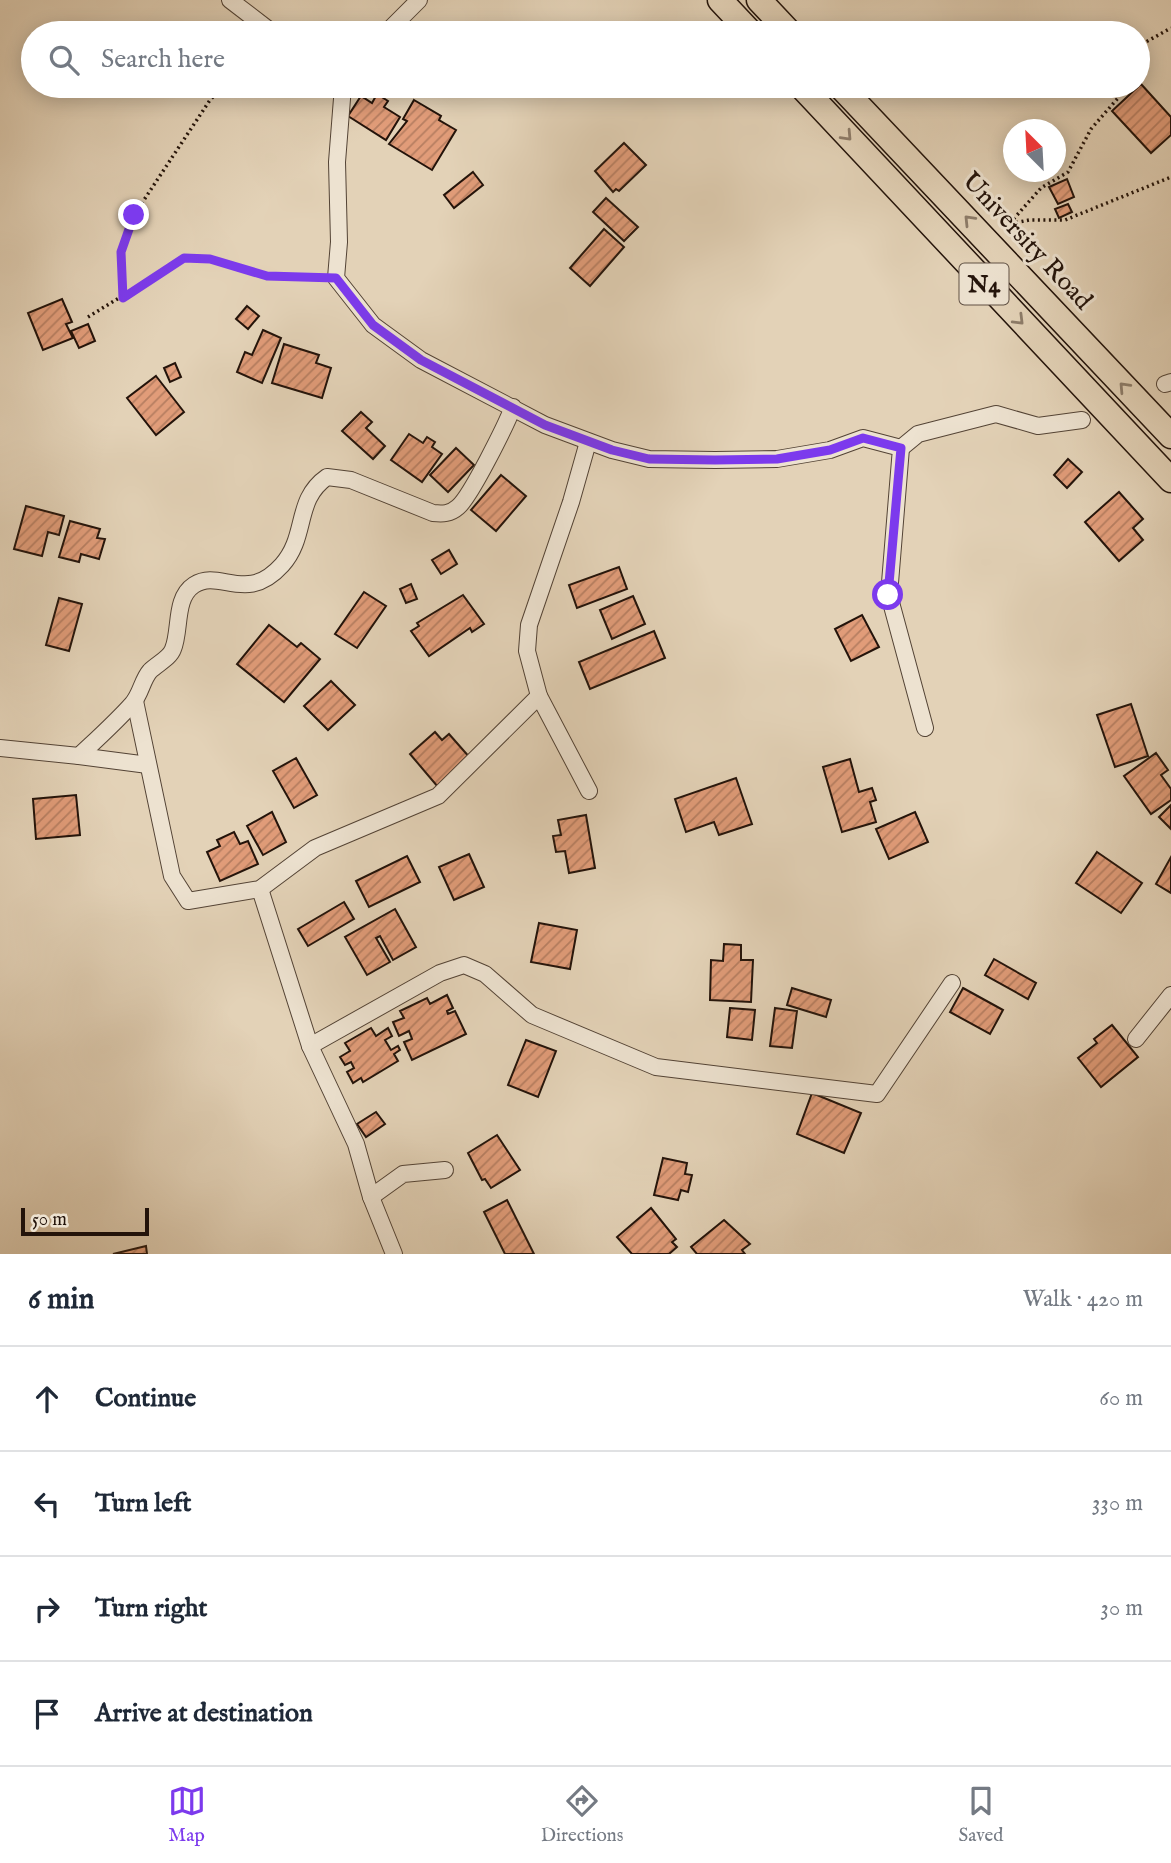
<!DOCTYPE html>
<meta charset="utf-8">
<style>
:root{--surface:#fff;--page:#f2f2f3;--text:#1f2937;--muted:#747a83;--line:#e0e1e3;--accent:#7c3aed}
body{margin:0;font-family:"IM FELL English",serif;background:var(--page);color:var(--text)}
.compass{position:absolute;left:1003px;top:119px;width:63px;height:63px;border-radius:50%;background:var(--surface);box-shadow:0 4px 18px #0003;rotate:336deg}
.scale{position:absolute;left:21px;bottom:18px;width:128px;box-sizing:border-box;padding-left:7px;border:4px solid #23130a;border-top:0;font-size:19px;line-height:24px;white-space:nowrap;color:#23130a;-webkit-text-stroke:5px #ede2d0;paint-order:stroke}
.stop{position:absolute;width:21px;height:21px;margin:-16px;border:5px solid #7c3aed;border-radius:50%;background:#fff}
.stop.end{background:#7c3aed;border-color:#fff;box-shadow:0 2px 7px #0008}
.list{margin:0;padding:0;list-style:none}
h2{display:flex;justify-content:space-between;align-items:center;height:91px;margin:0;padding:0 28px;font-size:30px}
h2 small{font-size:23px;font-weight:400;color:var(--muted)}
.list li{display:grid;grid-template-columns:46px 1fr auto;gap:21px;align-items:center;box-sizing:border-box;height:105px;padding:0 28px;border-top:2px solid var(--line)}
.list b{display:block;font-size:26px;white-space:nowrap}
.list em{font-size:23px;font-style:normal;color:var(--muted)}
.icon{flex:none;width:38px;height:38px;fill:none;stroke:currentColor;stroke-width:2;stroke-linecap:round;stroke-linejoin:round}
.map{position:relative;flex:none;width:1171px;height:1254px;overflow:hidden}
.search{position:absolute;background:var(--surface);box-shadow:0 4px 18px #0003;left:21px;right:21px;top:21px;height:77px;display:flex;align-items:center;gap:18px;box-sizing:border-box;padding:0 24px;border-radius:38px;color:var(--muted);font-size:26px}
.sheet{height:511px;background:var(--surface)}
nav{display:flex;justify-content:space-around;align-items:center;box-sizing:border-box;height:98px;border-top:2px solid var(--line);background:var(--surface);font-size:19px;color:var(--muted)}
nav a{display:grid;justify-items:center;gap:4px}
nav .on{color:var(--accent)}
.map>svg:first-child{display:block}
.building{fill:url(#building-hatch);stroke:#23130a;stroke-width:2}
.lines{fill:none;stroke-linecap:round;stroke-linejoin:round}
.minor-casing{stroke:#534335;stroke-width:18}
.trunk-casing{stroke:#23130a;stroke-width:27}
.path{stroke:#23130a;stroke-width:3.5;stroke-dasharray:2 3.5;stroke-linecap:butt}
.minor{stroke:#ede2d0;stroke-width:16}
.trunk{stroke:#e3d2b7;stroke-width:24}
.oneway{stroke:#8d7c69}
.route{stroke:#7c3aed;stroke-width:9}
.labels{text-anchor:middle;stroke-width:6;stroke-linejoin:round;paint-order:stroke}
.shield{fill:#ede2d0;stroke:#605145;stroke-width:2}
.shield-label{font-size:24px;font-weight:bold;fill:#23130a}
.street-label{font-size:26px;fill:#23130a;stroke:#ede2d0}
</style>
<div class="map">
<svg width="1171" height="1254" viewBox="0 0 1171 1254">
<defs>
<pattern id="building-hatch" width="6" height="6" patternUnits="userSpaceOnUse" patternTransform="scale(1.75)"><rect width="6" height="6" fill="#e19c79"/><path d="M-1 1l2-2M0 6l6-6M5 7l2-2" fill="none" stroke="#b67e61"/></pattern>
</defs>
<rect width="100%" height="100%" fill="#e3d2b7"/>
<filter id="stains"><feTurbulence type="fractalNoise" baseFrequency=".00286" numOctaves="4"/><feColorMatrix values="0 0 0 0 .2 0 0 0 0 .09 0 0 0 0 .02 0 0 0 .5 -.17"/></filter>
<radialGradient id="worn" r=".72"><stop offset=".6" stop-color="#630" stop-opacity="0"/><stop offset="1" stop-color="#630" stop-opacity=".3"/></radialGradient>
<g class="building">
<polygon points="1141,84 1171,117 1171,135 1151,153 1112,111"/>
<polygon points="377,94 388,101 384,107 400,117 386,140 348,116 361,96 372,103"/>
<polygon points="414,100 441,116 439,120 456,130 432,170 389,144 407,121 403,119"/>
<polygon points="624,143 646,165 619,191 616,189 613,192 595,171"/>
<polygon points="473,172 483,185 454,208 444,195"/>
<polygon points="1067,179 1074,197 1058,204 1049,187"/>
<polygon points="606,198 638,227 624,241 593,212"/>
<polygon points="1068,204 1072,212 1059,218 1055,209"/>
<polygon points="604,229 624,247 590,286 570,268"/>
<polygon points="62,299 72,322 66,324 73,338 43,350 28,313"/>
<polygon points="247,306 259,316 248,329 236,319"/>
<polygon points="88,324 95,341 79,348 71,331"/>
<polygon points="263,330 281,338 262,383 237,372 245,352 252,355"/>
<polygon points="284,344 319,355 316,363 331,368 322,398 272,383"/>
<polygon points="175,363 181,377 170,382 164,368"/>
<polygon points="156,376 184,412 156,435 127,398"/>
<polygon points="361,412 372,422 366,428 385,446 373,459 342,431"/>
<polygon points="409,434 423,443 427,437 435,442 432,447 442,454 422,482 391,460"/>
<polygon points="456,448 474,465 448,492 430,475"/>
<polygon points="1068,459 1082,472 1067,488 1054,475"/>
<polygon points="501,475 526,496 496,531 471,510"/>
<polygon points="1119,492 1143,519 1133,528 1143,540 1119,561 1085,522"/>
<polygon points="26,506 64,516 59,535 48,532 42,556 14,549"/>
<polygon points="70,521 100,529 97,538 105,539 99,559 81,554 79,562 59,557"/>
<polygon points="449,550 457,564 441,574 432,560"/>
<polygon points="619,567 627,589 577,608 569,585"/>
<polygon points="411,584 417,599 406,603 400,589"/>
<polygon points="364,592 386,606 357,648 335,634"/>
<polygon points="463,595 484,624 472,632 470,628 429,656 411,631 419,626 417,623"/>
<polygon points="633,596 645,624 612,639 600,610"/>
<polygon points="59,598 82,604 69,651 46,645"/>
<polygon points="862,615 879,647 851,661 835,629"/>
<polygon points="269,625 297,647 301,643 320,659 284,702 237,664"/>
<polygon points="654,631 665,658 590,689 579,662"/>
<polygon points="331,681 355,705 328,730 304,706"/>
<polygon points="1131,704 1148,756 1115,767 1097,715"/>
<polygon points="435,732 442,740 449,734 471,759 438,787 410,754"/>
<polygon points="1156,753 1168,770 1161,775 1171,789 1171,800 1151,814 1124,776"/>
<polygon points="296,758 317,795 294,808 273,771"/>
<polygon points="850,759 859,792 872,788 876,800 870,802 876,822 842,832 823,767"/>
<polygon points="736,778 752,824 719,835 714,822 686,832 675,799"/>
<polygon points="76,795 80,835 36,839 33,799"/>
<polygon points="1171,805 1171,829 1159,817"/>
<polygon points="272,812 286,842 263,855 247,826"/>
<polygon points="915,812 928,842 889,859 876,829"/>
<polygon points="586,815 595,868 569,873 565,851 556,852 553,836 561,835 558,820"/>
<polygon points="234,832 240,844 248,841 258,864 220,881 207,852 220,846 217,840"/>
<polygon points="1097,852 1142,883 1121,913 1076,883"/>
<polygon points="469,854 484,887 454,900 439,867"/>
<polygon points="407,856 420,882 369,907 356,881"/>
<polygon points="1171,857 1171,893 1156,884"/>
<polygon points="344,902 354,919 308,946 298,929"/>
<polygon points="395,909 416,947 393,960 380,936 376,938 390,962 367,975 345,937"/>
<polygon points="539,923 577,930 570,969 531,962"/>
<polygon points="724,944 741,945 741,960 753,960 751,1002 710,1000 711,960 723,961"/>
<polygon points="994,959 1036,983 1028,999 985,975"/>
<polygon points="792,988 831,1000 826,1017 787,1005"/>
<polygon points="963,988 1003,1010 990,1034 950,1012"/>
<polygon points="447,995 453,1008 447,1011 448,1014 455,1011 466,1034 412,1060 404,1042 412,1039 409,1031 399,1036 393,1022 404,1018 400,1011 427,998 430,1004"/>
<polygon points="730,1008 755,1010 752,1040 727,1037"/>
<polygon points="775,1008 797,1011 792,1048 770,1046"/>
<polygon points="1112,1025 1138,1057 1101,1087 1078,1058 1097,1043 1094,1039"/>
<polygon points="371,1028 376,1036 388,1028 392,1036 385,1040 391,1050 398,1046 400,1050 394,1054 398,1061 363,1082 361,1078 353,1083 347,1072 354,1068 351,1062 345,1065 340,1057 350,1051 345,1043"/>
<polygon points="526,1040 556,1051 538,1097 508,1085"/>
<polygon points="812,1093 861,1113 844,1153 797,1134"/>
<polygon points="376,1112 385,1124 366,1137 357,1124"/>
<polygon points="497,1135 520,1170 491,1188 485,1179 482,1180 468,1153"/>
<polygon points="663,1158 687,1163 685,1174 692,1175 688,1192 681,1190 678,1200 654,1195"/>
<polygon points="507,1200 534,1254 505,1254 484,1212"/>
<polygon points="651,1208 676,1239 672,1242 677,1247 669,1254 632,1254 617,1237"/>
<polygon points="724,1220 750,1244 742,1250 745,1254 697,1254 691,1247"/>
<polygon points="146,1246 147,1254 113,1254"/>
</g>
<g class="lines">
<defs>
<g id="minor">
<polyline points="230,0 273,33"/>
<polyline points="386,33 419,0"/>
<polyline points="343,86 337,162 339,242 336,278 373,325 421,360 545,425 612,450 649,459 715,460 777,459 830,450 863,438 901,448 889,595 925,728"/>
<polyline points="1165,384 1171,382"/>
<polyline points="588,442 571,502 529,625 527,651 539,696 589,791"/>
<polyline points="901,448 918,434 996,414 1038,426 1082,420"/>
<polyline points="135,701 172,876 188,901 260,889 315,848 438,796 539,696"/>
<path d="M0,748L79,756C97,739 116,722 132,704C141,694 142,680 150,671C157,664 170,658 173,649C181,630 174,598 194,585C220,568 246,605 282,565C308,536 294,500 327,477L351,480L433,513C443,514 450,514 458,507C471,496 506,425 513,407"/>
<polyline points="79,756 148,765"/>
<polyline points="260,889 310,1046 356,1144 371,1197 394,1254"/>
<polyline points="1136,1039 1171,995"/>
<polyline points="310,1046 440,973 464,965 485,974 532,1015 656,1067 877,1094 952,983"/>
<polyline points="371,1197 403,1174 445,1170"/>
</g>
<g id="trunk">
<polyline points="720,0 751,33"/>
<polyline points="759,0 790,33"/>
<polyline points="801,86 1171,480"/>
<polyline points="840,86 1171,436"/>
</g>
</defs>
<use href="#minor" class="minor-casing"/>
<use href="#trunk" class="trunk-casing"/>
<g class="path">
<polyline points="1138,55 1144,43 1171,28"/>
<polyline points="1010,223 1041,188 1068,172 1091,129 1118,98 1123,86"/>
<polyline points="1000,226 1029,220 1065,220 1171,177"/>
<polyline points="123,298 121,252 134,215 210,100 223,86"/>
<polyline points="88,317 184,258 210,259 267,276 322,279"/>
</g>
<use href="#minor" class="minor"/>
<use href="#trunk" class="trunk"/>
</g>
<defs><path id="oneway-chevron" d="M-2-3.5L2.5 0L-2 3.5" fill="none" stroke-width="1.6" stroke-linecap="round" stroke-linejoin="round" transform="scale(1.75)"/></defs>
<g class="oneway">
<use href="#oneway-chevron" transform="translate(847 136) rotate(47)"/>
<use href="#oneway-chevron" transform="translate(969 220) rotate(-134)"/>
<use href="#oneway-chevron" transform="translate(1019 320) rotate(45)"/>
<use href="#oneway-chevron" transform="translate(1124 387) rotate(-133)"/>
</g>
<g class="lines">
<polyline class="route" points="134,215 121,252 123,298 184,258 210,259 267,276 336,278 373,325 421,360 545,425 612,450 649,459 715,460 777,459 830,450 863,438 901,448 888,595"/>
</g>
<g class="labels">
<rect class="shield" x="959.5" y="263.5" width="49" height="41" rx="5"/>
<g class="shield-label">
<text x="984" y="292">N4</text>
</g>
<g class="street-label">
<text transform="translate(1028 240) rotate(47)" y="9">University Road</text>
</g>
</g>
<rect width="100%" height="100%" filter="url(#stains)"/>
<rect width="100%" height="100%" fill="url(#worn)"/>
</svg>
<svg class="compass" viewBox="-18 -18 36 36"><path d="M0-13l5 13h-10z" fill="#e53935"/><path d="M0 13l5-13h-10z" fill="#747a83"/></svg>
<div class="scale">50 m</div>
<div class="stop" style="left:888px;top:595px"></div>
<div class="stop end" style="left:134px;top:215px"></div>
<div class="search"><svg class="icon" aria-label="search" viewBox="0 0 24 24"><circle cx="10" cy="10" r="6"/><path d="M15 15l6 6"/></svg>Search here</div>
</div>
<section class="sheet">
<h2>6 min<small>Walk · 420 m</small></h2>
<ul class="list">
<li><svg class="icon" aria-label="ahead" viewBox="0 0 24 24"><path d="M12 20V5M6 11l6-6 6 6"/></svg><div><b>Continue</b></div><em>60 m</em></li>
<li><svg class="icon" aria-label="left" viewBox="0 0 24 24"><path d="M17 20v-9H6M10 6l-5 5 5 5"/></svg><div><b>Turn left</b></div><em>330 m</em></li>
<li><svg class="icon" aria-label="right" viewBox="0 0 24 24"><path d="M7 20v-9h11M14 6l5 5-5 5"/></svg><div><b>Turn right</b></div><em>30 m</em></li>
<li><svg class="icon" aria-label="arrive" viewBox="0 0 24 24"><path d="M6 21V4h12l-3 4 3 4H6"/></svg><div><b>Arrive at destination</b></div></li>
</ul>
</section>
<nav>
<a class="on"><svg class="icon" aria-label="map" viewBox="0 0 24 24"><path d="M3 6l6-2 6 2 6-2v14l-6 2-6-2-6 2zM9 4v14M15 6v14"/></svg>Map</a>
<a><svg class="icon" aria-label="directions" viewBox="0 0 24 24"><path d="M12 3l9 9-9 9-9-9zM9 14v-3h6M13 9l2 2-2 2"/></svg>Directions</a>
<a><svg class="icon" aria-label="saved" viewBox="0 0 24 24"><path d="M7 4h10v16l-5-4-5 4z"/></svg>Saved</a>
</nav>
